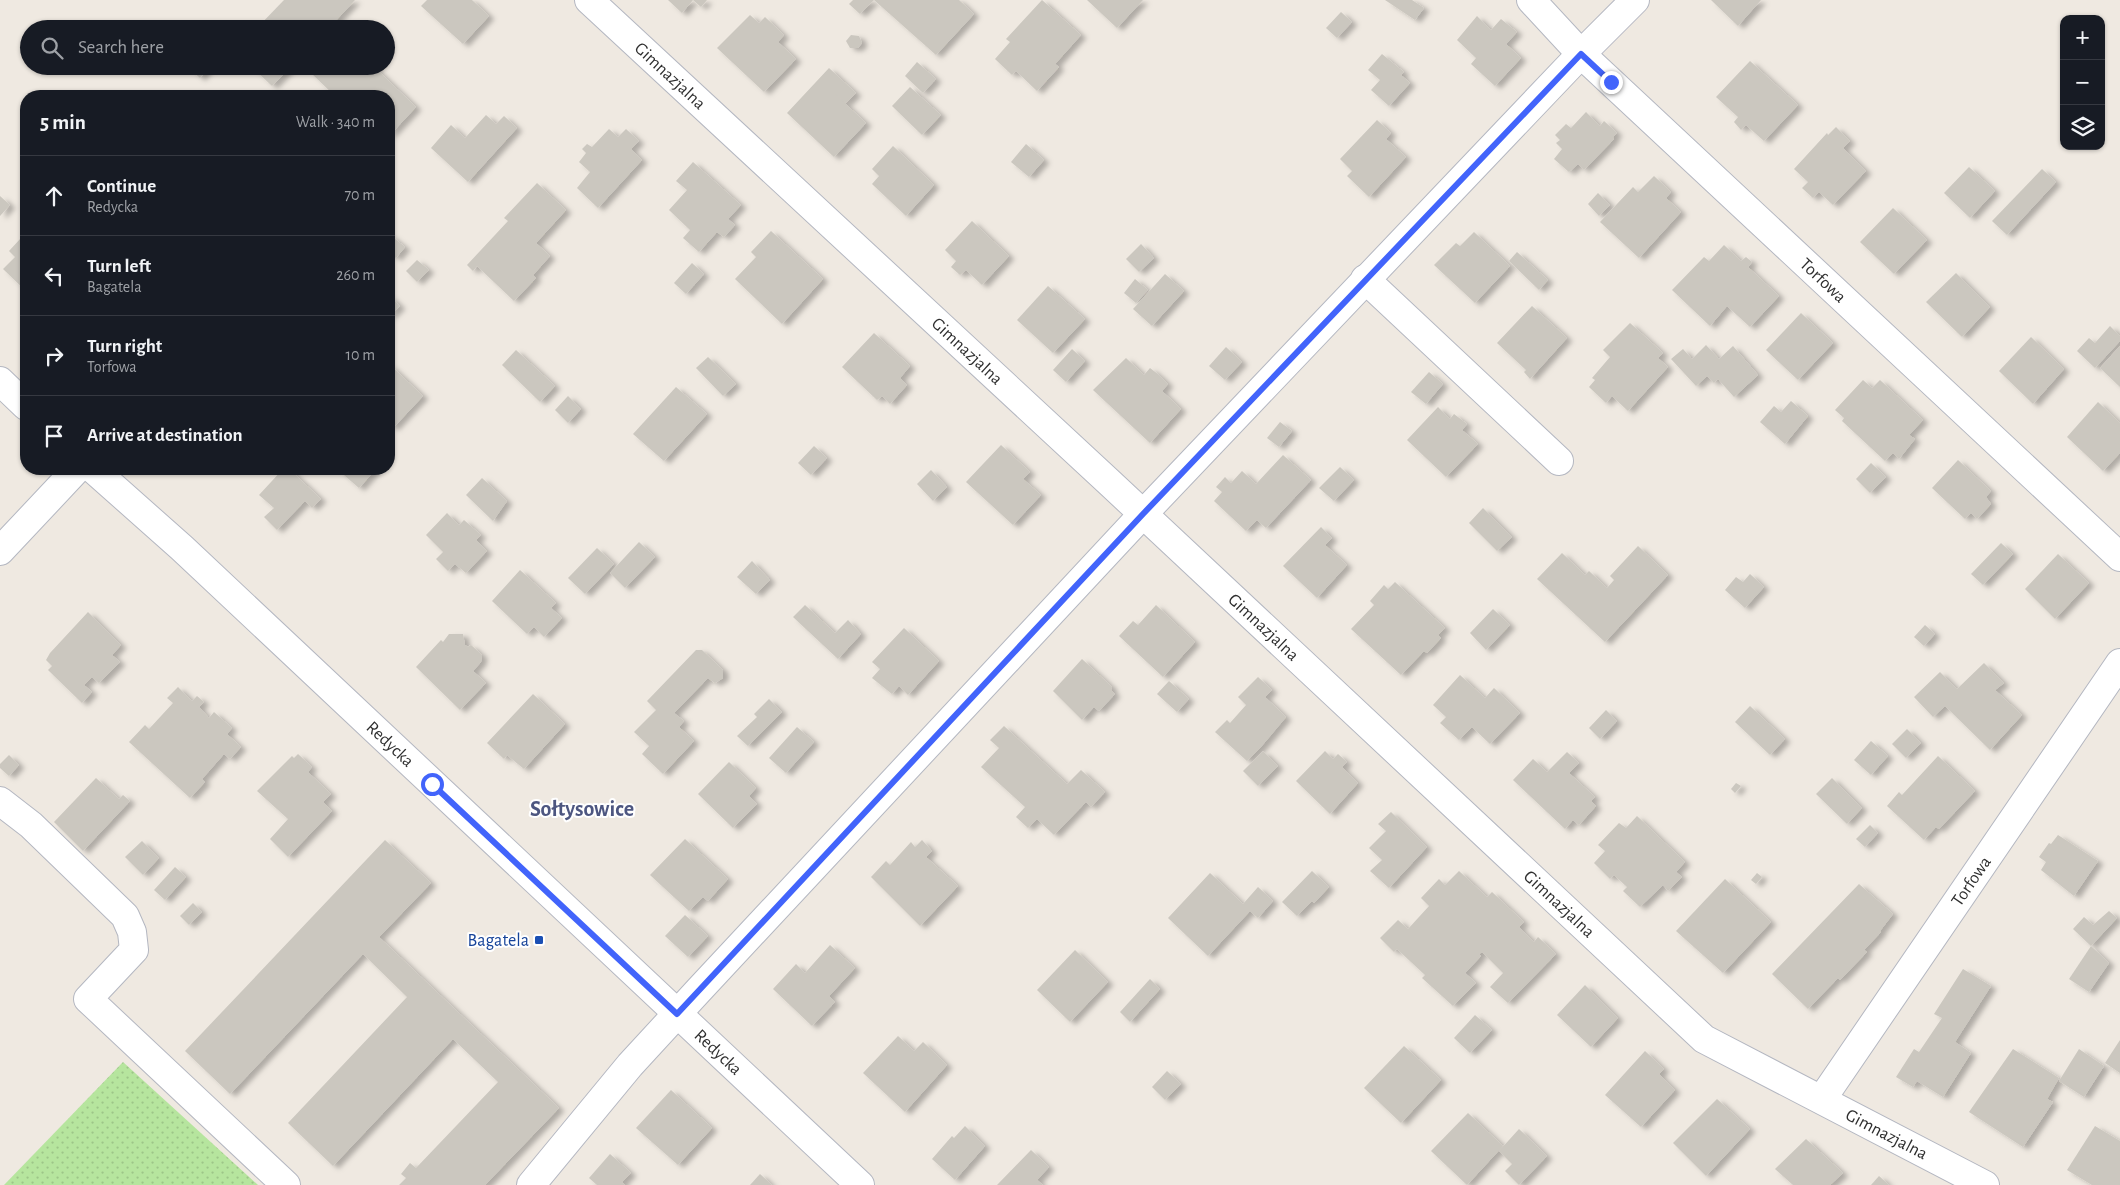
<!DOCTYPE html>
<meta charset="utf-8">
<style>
:root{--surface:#171b24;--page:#242831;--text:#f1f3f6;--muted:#9ea1a6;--line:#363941}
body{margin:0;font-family:"Alegreya Sans",sans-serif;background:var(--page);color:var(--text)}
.controls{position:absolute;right:15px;top:15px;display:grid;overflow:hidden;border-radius:10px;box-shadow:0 1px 4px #0004}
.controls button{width:45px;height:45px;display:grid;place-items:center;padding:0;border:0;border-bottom:1px solid var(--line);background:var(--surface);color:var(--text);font:25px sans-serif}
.stop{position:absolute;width:15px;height:15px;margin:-11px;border:4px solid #4264fb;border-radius:50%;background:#fff}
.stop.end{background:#4264fb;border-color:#fff;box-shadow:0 1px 5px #0008}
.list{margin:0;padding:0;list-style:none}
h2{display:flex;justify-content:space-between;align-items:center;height:65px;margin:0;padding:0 20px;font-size:21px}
h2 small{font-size:16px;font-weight:400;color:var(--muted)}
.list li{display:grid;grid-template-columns:32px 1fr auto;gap:15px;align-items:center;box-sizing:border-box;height:80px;padding:0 20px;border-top:1px solid var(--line)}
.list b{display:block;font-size:19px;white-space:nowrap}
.list p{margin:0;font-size:16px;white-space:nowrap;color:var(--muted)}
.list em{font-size:16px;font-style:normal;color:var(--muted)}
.icon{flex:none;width:28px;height:28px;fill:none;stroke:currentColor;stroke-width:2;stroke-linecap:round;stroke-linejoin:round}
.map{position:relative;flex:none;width:2120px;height:1185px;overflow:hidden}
.search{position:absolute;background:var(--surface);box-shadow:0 1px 4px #0004;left:20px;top:20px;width:375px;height:55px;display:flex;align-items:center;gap:12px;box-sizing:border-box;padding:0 18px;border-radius:28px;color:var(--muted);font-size:19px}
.panel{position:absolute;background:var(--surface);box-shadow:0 1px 4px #0004;left:20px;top:90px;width:375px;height:385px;border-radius:20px}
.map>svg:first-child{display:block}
.green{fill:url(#green-dots)}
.building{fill:#cbc7bf;filter:url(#shadow)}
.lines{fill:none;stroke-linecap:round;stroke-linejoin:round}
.minor-casing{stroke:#b4b7c1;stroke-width:30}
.minor{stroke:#fff;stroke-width:28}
.route{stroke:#4264fb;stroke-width:6}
.transit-dot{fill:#1a4fb4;stroke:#fff;stroke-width:2}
.labels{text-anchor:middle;stroke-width:4;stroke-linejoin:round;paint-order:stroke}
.street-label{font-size:18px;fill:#2e2e2e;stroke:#fff}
.transit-label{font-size:18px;fill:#164399;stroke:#fff;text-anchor:end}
.district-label{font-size:22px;font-weight:bold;fill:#4d5680;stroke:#fff}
</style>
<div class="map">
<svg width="2120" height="1185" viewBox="0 0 2120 1185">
<defs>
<pattern id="green-dots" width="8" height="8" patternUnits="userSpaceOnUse" patternTransform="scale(1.25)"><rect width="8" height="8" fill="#b6e59e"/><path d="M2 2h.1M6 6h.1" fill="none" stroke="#9dc588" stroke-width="1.8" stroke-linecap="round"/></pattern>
<filter id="shadow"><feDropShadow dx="5.5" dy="3" stdDeviation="2.5" flood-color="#0004"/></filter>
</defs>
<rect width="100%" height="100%" fill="#efe9e1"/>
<polygon class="green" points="123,1062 258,1185 4,1185"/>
<g class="building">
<polygon points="284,0 355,0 328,29 256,29"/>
<polygon points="427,0 472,0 489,16 463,44 421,6"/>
<polygon points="668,0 707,0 701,7 693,0 682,13"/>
<polygon points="853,0 874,0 860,14 849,4"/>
<polygon points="874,0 959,0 974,14 936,55"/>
<polygon points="1042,0 1081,35 1055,64 1059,67 1037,91 1016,71 1012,75 995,59 1010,42 1006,39"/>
<polygon points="1087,0 1143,0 1117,28"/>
<polygon points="1385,0 1412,0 1424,8 1415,20"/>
<polygon points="1711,0 1761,0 1738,26"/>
<polygon points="1341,12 1352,22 1337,38 1326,28"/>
<polygon points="750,15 759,23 765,17 784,35 778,42 796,59 764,92 717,48"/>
<polygon points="1477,16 1491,30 1501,19 1517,32 1506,44 1521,58 1495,86 1471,64 1476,58 1457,40"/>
<polygon points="851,35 859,36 862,43 858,48 850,48 846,41"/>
<polygon points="1382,54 1404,72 1401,75 1410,83 1389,106 1371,90 1380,80 1368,70"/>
<polygon points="1750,61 1798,105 1764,141 1746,125 1741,130 1734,122 1738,117 1716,97"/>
<polygon points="917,62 936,79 923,93 905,76"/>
<polygon points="187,66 210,66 200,78"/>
<polygon points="251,66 292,66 272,86"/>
<polygon points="316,66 373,66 416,107 389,136 389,96 335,96 310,72"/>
<polygon points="829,68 856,93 846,103 834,93 866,123 834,157 787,113"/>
<polygon points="910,87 941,115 922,135 892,106"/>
<polygon points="1586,112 1600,126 1604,121 1617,133 1613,137 1614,139 1584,170 1578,164 1569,172 1554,159 1562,149 1556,143 1560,140 1555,135 1566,124 1571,128"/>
<polygon points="486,115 496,124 504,116 517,128 468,182 431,148 451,125 465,138"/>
<polygon points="1377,120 1391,133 1386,139 1406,157 1369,197 1347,176 1352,171 1340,159"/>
<polygon points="1836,127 1850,141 1843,148 1866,171 1833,205 1819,192 1813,198 1802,188 1808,182 1794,169 1827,133 1828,135"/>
<polygon points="609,129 618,137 626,129 639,141 631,149 642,160 598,208 577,188 590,172 579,162 586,153 582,149 587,144 592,147"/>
<polygon points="1026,144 1044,160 1029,177 1011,162"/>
<polygon points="893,146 934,185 906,216 872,184 879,176 872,169"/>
<polygon points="693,162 741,205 728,219 735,225 724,237 717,232 699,252 683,238 690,230 669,210 687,190 676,181"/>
<polygon points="1969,167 1995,191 1970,218 1944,193"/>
<polygon points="2042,169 2056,182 2007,235 1992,221"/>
<polygon points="1654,176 1671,192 1666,198 1681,212 1639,258 1600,222 1633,187 1638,192"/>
<polygon points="537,183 566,210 536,243 550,256 533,275 536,278 514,301 477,266 473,271 467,265 508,221 504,218"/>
<polygon points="1598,193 1610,205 1599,216 1588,204"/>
<polygon points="0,196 10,205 0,216"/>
<polygon points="1893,208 1927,240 1894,274 1860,242"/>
<polygon points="972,221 1009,256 982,285 966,270 960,275 951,267 956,261 945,250"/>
<polygon points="771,231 823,279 782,324 735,279 756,257 751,252"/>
<polygon points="1474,232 1510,266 1475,303 1434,265 1456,243 1460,246"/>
<polygon points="389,234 405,247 396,258 389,253"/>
<polygon points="21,238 26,243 26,291 3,269 15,257 9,251"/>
<polygon points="1141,244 1154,258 1139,272 1126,259"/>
<polygon points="1724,245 1741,261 1746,257 1752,262 1748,267 1779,296 1750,327 1727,306 1710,326 1672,290 1704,257 1709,261"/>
<polygon points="1517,252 1548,280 1539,290 1509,261"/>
<polygon points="417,260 429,270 417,282 406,271"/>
<polygon points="692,263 704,274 686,294 674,283"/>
<polygon points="1956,273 1990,307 1962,337 1926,302"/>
<polygon points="1165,274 1184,291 1152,326 1133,309"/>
<polygon points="1135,279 1148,290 1136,303 1124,293"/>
<polygon points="1048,286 1085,319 1053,353 1017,320"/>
<polygon points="26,291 26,302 21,297"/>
<polygon points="389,295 400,306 389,317"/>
<polygon points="1532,306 1567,338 1530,379 1524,372 1526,370 1497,343"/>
<polygon points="1801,313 1833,343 1798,380 1766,350"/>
<polygon points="1630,323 1663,353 1658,358 1668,367 1628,411 1612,396 1606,403 1589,387 1595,380 1592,378 1610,357 1603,350"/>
<polygon points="2110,326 2120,336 2120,341 2095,368 2077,351 2089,338 2095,343"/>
<polygon points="874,333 910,366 900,378 907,385 890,404 882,396 877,400 842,367"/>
<polygon points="2031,337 2064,369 2033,404 1999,371"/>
<polygon points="1706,345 1719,359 1733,346 1758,375 1734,397 1718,379 1714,383 1707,376 1696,386 1671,359 1683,349 1692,359"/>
<polygon points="2120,346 2120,387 2100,368"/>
<polygon points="1226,347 1242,362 1225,380 1209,366"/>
<polygon points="1072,349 1085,361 1066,382 1053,370"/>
<polygon points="516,350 555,386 540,402 502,365"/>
<polygon points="708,357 736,384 723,396 696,368"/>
<polygon points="1126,358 1144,375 1150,368 1159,375 1168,384 1162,391 1181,409 1150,443 1093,390"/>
<polygon points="389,364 423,396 393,428 389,424"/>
<polygon points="1429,372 1443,384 1426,404 1411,392"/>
<polygon points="1863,380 1872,388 1880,380 1923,420 1909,435 1915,439 1899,459 1893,453 1885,461 1842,421 1844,418 1835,410"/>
<polygon points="676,387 707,414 664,461 633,434"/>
<polygon points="568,396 581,409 568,423 555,410"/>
<polygon points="1791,401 1808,416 1785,444 1760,422 1774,406 1781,412"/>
<polygon points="2098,402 2120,423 2120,453 2103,471 2067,437"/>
<polygon points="1438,407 1450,419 1454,414 1467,424 1462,430 1478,444 1446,477 1407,440"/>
<polygon points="1280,422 1292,431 1279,447 1267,438"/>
<polygon points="1001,445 1030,472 1023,479 1041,495 1013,525 966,482"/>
<polygon points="814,446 827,458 811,475 798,463"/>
<polygon points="1283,455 1311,480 1266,528 1257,520 1246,531 1214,501 1222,492 1216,487 1225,477 1231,483 1242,471 1256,484"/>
<polygon points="1958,460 1991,491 1986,497 1991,504 1977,519 1971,513 1965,519 1932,488"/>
<polygon points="1871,463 1886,477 1870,493 1856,479"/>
<polygon points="1340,467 1354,480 1334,501 1319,488"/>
<polygon points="283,469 289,469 321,499 312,508 305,501 277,530 264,517 274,508 259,495"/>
<polygon points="337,469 376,469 359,488"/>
<polygon points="931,470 947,487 933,501 917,484"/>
<polygon points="482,478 507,501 493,521 466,495"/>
<polygon points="1483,508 1512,537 1497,551 1469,523"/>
<polygon points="447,513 459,525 464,520 481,535 476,540 487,551 466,573 455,564 448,571 436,559 443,552 426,535"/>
<polygon points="1321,527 1332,538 1325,545 1347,565 1317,598 1283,566"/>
<polygon points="639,542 655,557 625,588 610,573"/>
<polygon points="2001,543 2013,554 1983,585 1971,574"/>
<polygon points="1638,546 1668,575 1605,642 1537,579 1562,553 1585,575 1589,571 1607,588 1614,580 1610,576"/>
<polygon points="597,548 614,564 585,594 568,578"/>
<polygon points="2058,554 2089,583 2055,619 2025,589"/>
<polygon points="752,561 770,580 756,594 737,577"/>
<polygon points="520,570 556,603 551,608 562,618 544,637 534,627 527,634 492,601"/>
<polygon points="1750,574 1764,587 1745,608 1725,590 1736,577 1743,582"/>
<polygon points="1395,582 1445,628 1438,635 1441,638 1427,653 1424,651 1401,675 1351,629 1374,605 1370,601 1384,585 1388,589"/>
<polygon points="805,605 835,633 848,620 861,634 838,659 793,617"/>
<polygon points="1156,605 1195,642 1163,677 1119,636 1133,621 1138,625"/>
<polygon points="1493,609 1510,625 1486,650 1470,633"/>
<polygon points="88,612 121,645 112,655 120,662 99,683 92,677 84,685 92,692 82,703 48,670 52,666 46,660 50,653"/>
<polygon points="1925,625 1935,634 1924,646 1914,637"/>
<polygon points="904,628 939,661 908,695 899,686 892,694 872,678 880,669 872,662"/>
<polygon points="449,634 463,634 465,645 468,647 471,645 482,655 481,662 473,671 486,683 460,710 416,667 441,640 443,642"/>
<polygon points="696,650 702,650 723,670 723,678 715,683 708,678 674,713 684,721 679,727 694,741 663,774 642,754 649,746 634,732 656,710 647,701"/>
<polygon points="1082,659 1112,687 1111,690 1115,694 1099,711 1094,707 1082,720 1053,691"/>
<polygon points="1984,663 2004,683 1995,690 2022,715 1990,750 1945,706 1933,717 1914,697 1940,672 1957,689"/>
<polygon points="1460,675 1485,698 1494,688 1520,713 1490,744 1472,727 1459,740 1440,723 1446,717 1433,705"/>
<polygon points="1258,677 1272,690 1265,697 1286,717 1260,748 1247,761 1215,732 1227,720 1230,723 1246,705 1238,697"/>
<polygon points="1169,681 1189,699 1177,712 1157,694"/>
<polygon points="178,687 192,701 197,696 204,702 199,707 209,718 214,712 232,728 227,734 241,747 230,759 224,754 202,779 205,782 190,798 129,742 145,725 149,729 173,703 167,698"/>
<polygon points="533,694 565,724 524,769 507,755 504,759 487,743"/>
<polygon points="769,699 782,712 748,746 737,736 757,717 754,714"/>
<polygon points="1750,706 1785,739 1770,755 1735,722"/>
<polygon points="1606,710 1617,721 1600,739 1589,728"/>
<polygon points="1004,726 1067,784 1081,770 1105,792 1091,807 1086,802 1054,835 1037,819 1028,828 1016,817 1025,807 981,767 999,748 990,740"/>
<polygon points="797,727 814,742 786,773 769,758"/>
<polygon points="1907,729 1921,743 1906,758 1892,744"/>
<polygon points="1871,741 1888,756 1871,775 1854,760"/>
<polygon points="1263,751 1278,766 1258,786 1243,771"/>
<polygon points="1325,751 1333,759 1338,754 1347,762 1342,767 1358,783 1330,814 1296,781"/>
<polygon points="1567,752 1579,763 1569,773 1595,797 1591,801 1596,806 1579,825 1573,820 1565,829 1513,780 1533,759 1547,772"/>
<polygon points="298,754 312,767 308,772 331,794 323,802 332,811 288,857 270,839 288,819 257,791 292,756 294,758"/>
<polygon points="9,755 19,765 9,776 0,768 0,764"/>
<polygon points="1938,756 1975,791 1939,829 1936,827 1924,840 1887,806 1899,792 1902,795"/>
<polygon points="729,762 756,788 749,796 757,804 733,828 698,794"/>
<polygon points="96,778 119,799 123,795 130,801 83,851 54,822"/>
<polygon points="1832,778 1862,808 1847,824 1816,794"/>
<polygon points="1736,783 1741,786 1735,793 1731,789"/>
<polygon points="1391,812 1427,847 1389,888 1370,871 1382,860 1369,848 1386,831 1378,824"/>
<polygon points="1637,816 1685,862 1676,872 1682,877 1668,891 1663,885 1640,907 1623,891 1627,887 1614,875 1610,879 1594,863 1605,851 1598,845 1619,823 1626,828"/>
<polygon points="1870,825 1878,833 1865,847 1856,839"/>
<polygon points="2058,835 2098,861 2074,896 2041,870 2046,862 2039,857 2049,843 2051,844"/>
<polygon points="685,839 728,879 708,901 703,897 689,911 650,875"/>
<polygon points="385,840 431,883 379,937 559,1108 485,1185 399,1185 406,1178 401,1174 410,1163 416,1168 498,1082 453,1039 333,1166 288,1123 407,997 363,954 230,1094 185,1051"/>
<polygon points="922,840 932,851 926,857 958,886 920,926 871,877 886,861 890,865 911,842 915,847"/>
<polygon points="142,841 159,858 143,875 125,857"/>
<polygon points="175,867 186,877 165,900 154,890"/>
<polygon points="1312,871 1329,887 1314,903 1312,901 1297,916 1282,902"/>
<polygon points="1459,871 1487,897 1492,892 1524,922 1519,927 1534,942 1538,937 1556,954 1508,1003 1490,987 1503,973 1482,952 1479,954 1481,956 1465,973 1476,983 1453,1006 1422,978 1425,975 1397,949 1394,952 1380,938 1398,920 1408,929 1429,906 1421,898 1439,879 1445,885"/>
<polygon points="1210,873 1243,904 1258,887 1273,901 1258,918 1250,911 1208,956 1168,918"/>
<polygon points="1757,873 1762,877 1756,884 1751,880"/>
<polygon points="1725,879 1771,922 1723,973 1676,931"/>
<polygon points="1859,884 1893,914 1880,931 1881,932 1864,950 1867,952 1840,980 1838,978 1808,1009 1772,974"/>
<polygon points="193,903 202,912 189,925 180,916"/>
<polygon points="2109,911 2117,918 2091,946 2073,929 2084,917 2093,925"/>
<polygon points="685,915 708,936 688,957 665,936"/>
<polygon points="830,945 855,968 829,996 835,1002 812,1026 773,989 796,964 805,973"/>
<polygon points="2091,946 2109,963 2089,992 2069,979"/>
<polygon points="1075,950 1108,982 1070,1022 1037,990"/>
<polygon points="1963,969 1991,986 1955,1042 1971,1053 1943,1097 1917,1081 1913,1087 1896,1077 1914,1049 1919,1052 1942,1018 1934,1014"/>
<polygon points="1150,979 1160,989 1130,1022 1120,1012"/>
<polygon points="1585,985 1618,1018 1591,1047 1557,1015"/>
<polygon points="1475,1015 1492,1030 1470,1053 1454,1038"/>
<polygon points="898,1036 914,1051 923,1042 947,1065 905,1112 863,1073"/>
<polygon points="2120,1040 2120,1073 2105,1063"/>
<polygon points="1404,1046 1441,1080 1401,1123 1364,1088"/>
<polygon points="2013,1049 2059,1078 2047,1099 2053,1102 2023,1147 1969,1112"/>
<polygon points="2079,1049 2104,1066 2084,1097 2059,1081"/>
<polygon points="1645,1051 1664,1069 1659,1074 1675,1090 1641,1127 1605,1095"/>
<polygon points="1167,1071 1181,1084 1165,1100 1152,1087"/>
<polygon points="671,1090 712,1128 678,1165 636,1128"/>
<polygon points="1717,1099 1750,1129 1706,1176 1673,1143"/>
<polygon points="1468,1113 1503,1146 1467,1185 1431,1151"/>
<polygon points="965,1126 985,1146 955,1180 932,1159 952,1136 954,1138"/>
<polygon points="2095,1126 2120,1141 2120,1185 2092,1185 2067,1170"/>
<polygon points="1519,1129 1547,1156 1519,1185 1505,1171 1512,1164 1499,1151"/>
<polygon points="1806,1139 1843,1173 1830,1185 1793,1185 1775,1169"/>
<polygon points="1031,1150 1049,1167 1037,1180 1043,1185 997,1185"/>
<polygon points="610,1154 631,1173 622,1182 625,1185 597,1185 589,1178"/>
<polygon points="760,1174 772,1185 750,1185"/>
<polygon points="1879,1176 1889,1185 1871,1185"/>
</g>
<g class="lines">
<defs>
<g id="minor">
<path id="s1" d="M589,0L1110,483L1704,1039L1985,1185"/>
<path id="s2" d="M1531,0L1581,54L2120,557"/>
<polyline points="1365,279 1559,461"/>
<polyline points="0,381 26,406"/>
<path id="s3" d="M93,469L182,548L860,1185"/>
<polyline points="0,551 77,469"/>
<polyline points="0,801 31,825 125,916 132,932 134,950 88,999 286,1185"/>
<path id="s4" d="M1822,1099L2120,663"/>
<polyline points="531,1185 630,1065 699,990 1143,514 1581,54 1635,0"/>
</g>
</defs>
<use href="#minor" class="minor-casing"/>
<use href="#minor" class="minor"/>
</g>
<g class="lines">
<polyline class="route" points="432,784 677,1014 1143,514 1581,54 1611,82"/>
</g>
<rect class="transit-dot" x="534" y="935" width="10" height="10" rx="2.5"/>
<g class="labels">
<g class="street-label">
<text dy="6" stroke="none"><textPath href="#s1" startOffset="111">Gimnazjalna</textPath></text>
<text dy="6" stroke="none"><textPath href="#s2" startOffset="405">Torfowa</textPath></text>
<text dy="6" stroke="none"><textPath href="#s1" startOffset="516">Gimnazjalna</textPath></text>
<text dy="6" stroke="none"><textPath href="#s1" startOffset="921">Gimnazjalna</textPath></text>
<text dy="6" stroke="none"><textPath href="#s3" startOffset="405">Redycka</textPath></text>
<text dy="6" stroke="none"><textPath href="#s4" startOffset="264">Torfowa</textPath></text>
<text dy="6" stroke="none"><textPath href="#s1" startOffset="1326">Gimnazjalna</textPath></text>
<text dy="6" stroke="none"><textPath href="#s3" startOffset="855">Redycka</textPath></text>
<text dy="6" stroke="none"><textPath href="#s1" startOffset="1730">Gimnazjalna</textPath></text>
</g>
<g class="transit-label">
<text x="529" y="946">Bagatela</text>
</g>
<g class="district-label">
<text x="582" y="816">Sołtysowice</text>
</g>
</g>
</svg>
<div class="controls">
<button>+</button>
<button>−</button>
<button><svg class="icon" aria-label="layers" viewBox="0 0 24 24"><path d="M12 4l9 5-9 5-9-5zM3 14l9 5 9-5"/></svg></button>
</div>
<div class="stop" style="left:432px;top:784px"></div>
<div class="stop end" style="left:1611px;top:82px"></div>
<div class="search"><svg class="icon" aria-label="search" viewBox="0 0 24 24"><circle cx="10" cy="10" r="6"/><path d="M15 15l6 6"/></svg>Search here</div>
<section class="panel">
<h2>5 min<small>Walk · 340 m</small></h2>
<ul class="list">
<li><svg class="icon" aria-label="ahead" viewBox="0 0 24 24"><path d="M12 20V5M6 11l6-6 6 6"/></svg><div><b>Continue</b><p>Redycka</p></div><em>70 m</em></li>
<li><svg class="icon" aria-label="left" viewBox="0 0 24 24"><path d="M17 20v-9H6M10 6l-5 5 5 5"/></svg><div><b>Turn left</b><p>Bagatela</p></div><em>260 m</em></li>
<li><svg class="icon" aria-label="right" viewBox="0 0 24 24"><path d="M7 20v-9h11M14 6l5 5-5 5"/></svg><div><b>Turn right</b><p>Torfowa</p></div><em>10 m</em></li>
<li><svg class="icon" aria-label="arrive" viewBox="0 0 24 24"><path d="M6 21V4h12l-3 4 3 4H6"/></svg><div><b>Arrive at destination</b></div></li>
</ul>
</section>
</div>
